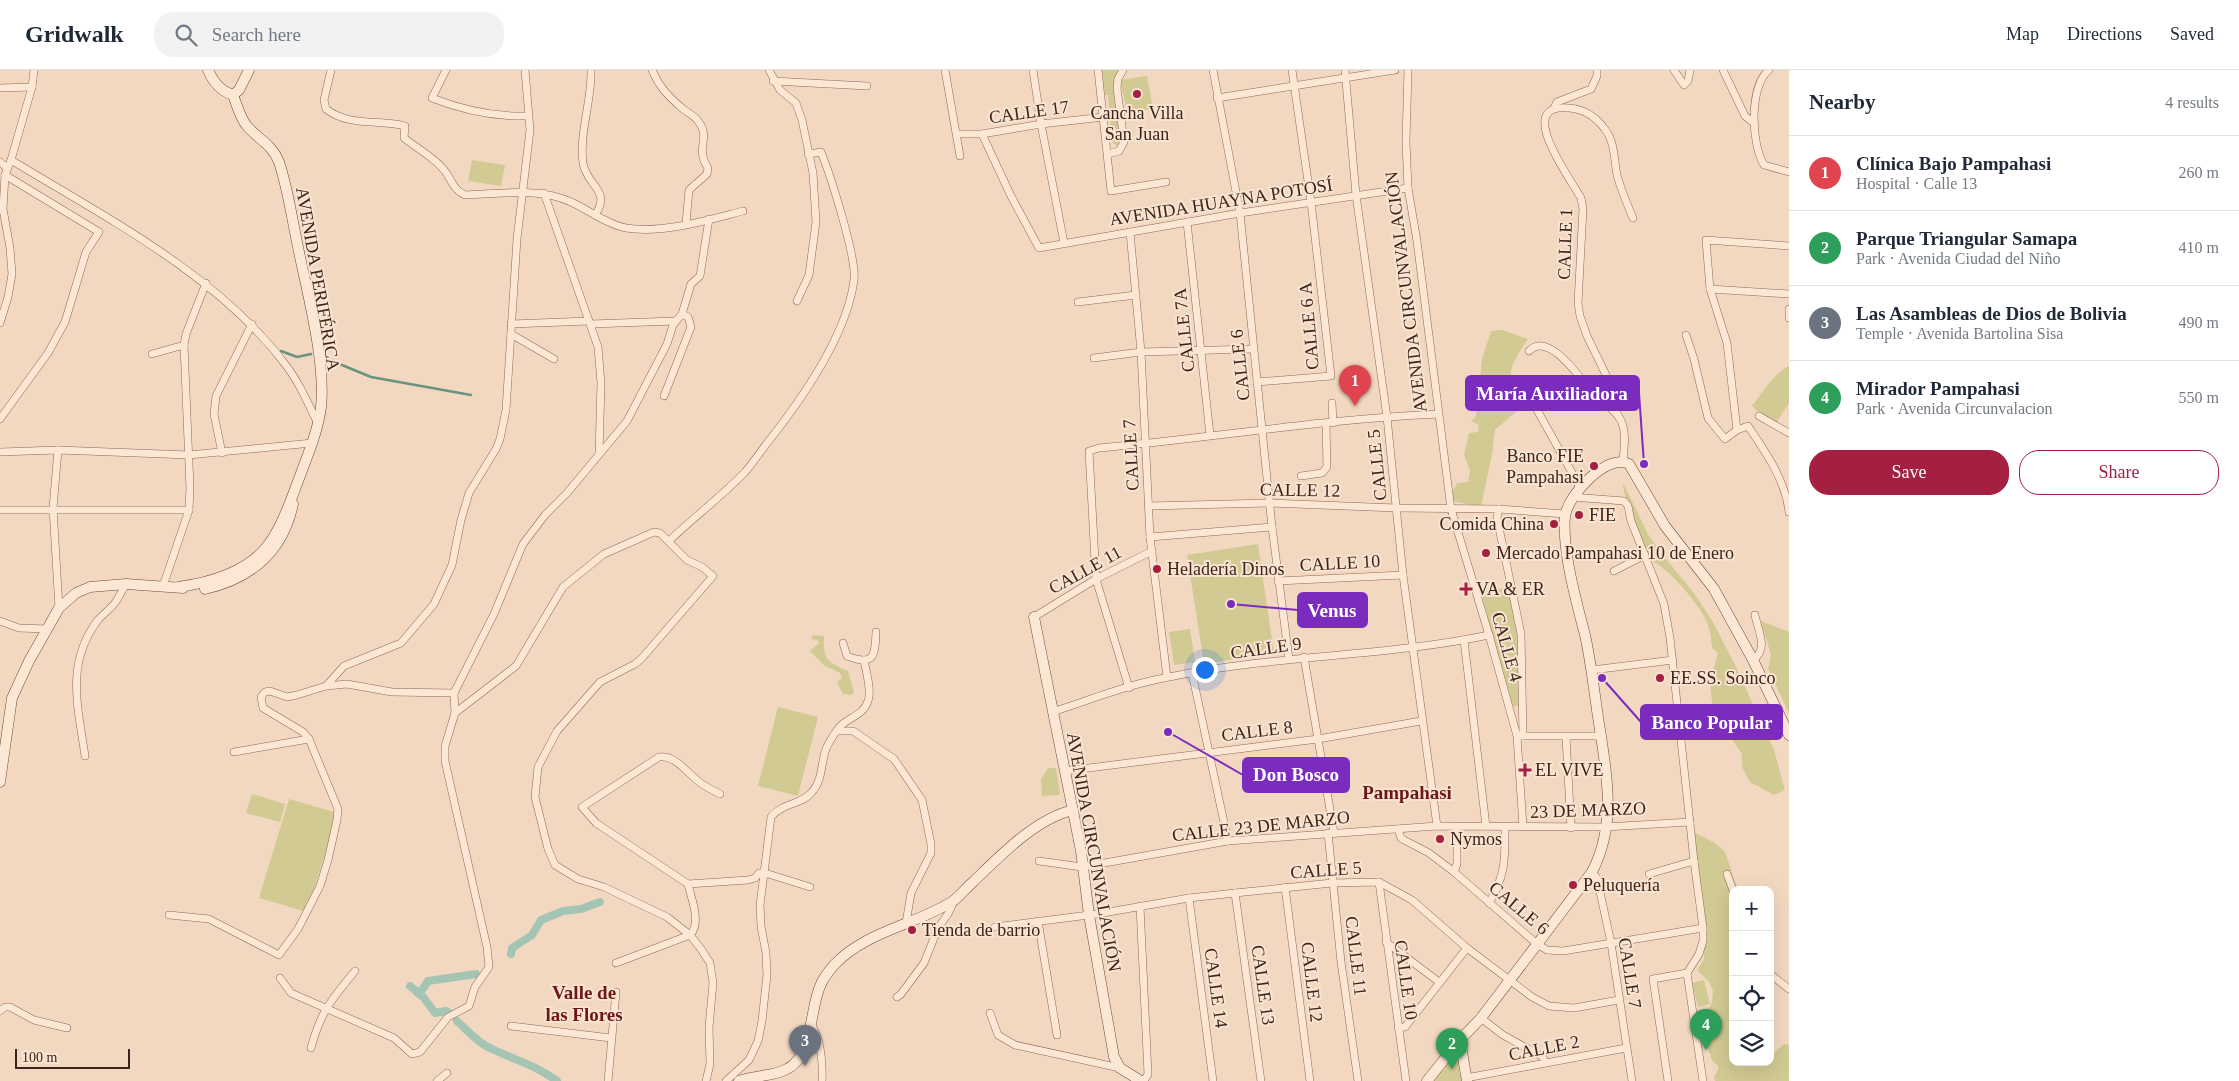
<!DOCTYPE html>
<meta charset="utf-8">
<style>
:root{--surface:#fff;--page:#f2f2f3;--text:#1f2937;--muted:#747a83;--line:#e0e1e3;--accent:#a41f40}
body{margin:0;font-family:Georgia,serif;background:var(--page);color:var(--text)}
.controls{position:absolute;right:15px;bottom:15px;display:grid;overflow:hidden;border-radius:10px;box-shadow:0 5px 20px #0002}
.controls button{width:45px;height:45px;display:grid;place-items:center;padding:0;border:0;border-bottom:1px solid var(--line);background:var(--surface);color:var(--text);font:25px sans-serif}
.scale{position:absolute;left:15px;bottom:12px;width:115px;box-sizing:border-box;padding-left:5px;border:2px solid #3c241c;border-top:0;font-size:14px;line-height:18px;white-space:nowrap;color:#3c241c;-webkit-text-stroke:4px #f9e4d1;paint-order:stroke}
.you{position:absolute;left:1204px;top:599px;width:18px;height:18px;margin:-12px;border:4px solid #fff;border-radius:50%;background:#1a73e8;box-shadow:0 0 0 8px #1a73e833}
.badge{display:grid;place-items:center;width:32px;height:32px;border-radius:50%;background:var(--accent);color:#fff;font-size:16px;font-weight:700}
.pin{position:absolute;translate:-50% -41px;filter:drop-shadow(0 1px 2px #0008)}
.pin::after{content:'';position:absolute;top:26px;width:18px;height:15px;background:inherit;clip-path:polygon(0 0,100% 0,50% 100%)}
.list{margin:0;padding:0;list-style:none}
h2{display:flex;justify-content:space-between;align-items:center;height:65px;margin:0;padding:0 20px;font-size:21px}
h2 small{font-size:16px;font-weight:400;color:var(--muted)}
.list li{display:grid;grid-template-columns:32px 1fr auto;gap:15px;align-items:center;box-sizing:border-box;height:75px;padding:0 20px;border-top:1px solid var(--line)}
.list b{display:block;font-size:19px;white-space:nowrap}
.list p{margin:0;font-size:16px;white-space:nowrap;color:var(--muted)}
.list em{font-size:16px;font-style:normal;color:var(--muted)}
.actions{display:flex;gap:10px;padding:15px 20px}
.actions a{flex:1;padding:11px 0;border:1px solid var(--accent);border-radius:20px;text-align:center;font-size:18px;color:var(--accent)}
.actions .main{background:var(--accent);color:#fff}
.icon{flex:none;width:28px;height:28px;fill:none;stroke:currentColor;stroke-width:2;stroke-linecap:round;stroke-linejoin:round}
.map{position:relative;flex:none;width:1789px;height:1011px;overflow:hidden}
header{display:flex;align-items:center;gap:30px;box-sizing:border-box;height:70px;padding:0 25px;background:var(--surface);border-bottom:1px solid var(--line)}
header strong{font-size:24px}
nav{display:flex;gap:28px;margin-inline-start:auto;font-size:18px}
.search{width:350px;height:45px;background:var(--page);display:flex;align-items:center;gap:12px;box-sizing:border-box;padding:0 18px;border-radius:20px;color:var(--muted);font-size:19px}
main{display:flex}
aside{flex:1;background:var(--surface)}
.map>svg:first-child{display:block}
.green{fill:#d2ca93}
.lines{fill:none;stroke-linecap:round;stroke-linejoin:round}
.stream{stroke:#6a947f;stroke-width:2.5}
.canal{stroke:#a4c5b3;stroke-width:8}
.street-casing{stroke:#8e6756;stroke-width:8}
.secondary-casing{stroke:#704839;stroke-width:11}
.street{stroke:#fce7d5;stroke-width:7}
.secondary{stroke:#fce7d5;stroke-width:10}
.poi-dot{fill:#a41f40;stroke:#f9e4d1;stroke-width:2}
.labels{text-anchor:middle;stroke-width:4;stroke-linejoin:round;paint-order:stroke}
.street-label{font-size:18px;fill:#3c241c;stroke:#f9e4d1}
.poi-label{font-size:18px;fill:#3c241c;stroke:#f9e4d1;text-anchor:start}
.neighbourhood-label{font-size:19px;font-weight:bold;fill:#6e1719;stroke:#f9e4d1}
.leader{fill:none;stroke:#7b2cbf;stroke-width:2}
.callout-dot{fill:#7b2cbf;stroke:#f9e4d1;stroke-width:2}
.callout{fill:#7b2cbf;stroke:#7b2cbf;stroke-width:2}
.callout-label{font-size:19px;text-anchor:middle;font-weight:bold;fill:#fff}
</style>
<header>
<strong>Gridwalk</strong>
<div class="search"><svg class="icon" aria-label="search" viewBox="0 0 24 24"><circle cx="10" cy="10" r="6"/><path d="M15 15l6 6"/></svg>Search here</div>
<nav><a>Map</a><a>Directions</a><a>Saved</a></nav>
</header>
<main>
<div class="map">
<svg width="1789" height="1011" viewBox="0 0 1789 1011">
<rect width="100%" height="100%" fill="#f3d8c1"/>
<g class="green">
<polygon points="1102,0 1121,0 1118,5 1120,71 1117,76 1112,72 1108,25 1105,25"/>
<polygon points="1147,6 1153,39 1127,42 1120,10"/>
<polygon points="472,90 505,95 501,116 468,111"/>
<path d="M1502,260L1528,269C1506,301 1508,302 1519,339L1495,360L1492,384L1481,437L1453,431L1452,423L1457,413L1468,412L1470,401L1464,385L1469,363L1478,362L1479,355L1471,351L1476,346L1482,289L1491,261Z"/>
<path d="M1789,296V333L1776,353L1763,346L1752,336C1762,323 1774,303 1789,296Z"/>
<path d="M1623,413L1648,464L1661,483L1694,523L1713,552L1735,595L1774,680L1785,720L1774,725L1750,712L1742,697V684L1713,642L1710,613L1718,583L1712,578C1711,571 1711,564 1709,558C1703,537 1670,500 1651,490C1642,469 1624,434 1623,413Z"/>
<polygon points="1258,474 1274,583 1204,594 1187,485"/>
<polygon points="1509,517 1519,568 1520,635 1513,637 1481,522"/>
<polygon points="1761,551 1789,562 1789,643 1768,599 1771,585"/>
<polygon points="1190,559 1195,592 1174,595 1169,562"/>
<path d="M813,565L824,566C823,591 827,591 848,601L854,623L851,625L843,624L837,612L842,608L840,603L825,596L810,581L819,573L818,570L811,569Z"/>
<polygon points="778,637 818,647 798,726 758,716"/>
<polygon points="1048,698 1056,698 1060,725 1042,726 1041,709"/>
<polygon points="252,724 285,734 280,752 246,743"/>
<polygon points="289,729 338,743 307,842 259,828"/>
<polygon points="1694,762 1715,773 1725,782 1738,820 1733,820 1733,992 1770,992 1770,981 1774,983 1784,974 1789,975 1789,1011 1715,1011 1714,1007 1718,1000 1718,996 1712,990 1706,972 1703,952 1712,932 1713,921 1709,912 1697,900 1704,889 1701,832"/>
<polygon points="1704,910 1710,934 1698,937 1692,913"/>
<polygon points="1454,987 1457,988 1461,1011 1435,1011"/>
</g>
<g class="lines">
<g class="stream">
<polyline points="281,281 297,287 311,284"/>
<polyline points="325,288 371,307 471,325"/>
</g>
<g class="canal">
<polyline points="511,884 512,878 532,865 541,850 563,841 581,839 600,832"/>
<polyline points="410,916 424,928 435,943 446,941 448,942"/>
<polyline points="417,922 422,920 428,911 476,904"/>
<path d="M457,951C468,961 477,972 490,978C514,990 534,994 557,1011"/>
</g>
<defs>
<g id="street">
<path d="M331,0L324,30L326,39C349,57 379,49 405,56L404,68C418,79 438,90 447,104C452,112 455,121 465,125C499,124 538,117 571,132C589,140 606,154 626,158C662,164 708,150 743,141"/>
<path d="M446,0L432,28C465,41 494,47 528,46"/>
<path d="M591,0C592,31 579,62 583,93C587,117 612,120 595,145"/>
<path d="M652,0C659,17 669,27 683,39C688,43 695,46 698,51C712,68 694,78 708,98L707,104L689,120L686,153"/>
<polyline points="769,0 780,20 796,33 802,50 813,103 816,152 809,205 797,231"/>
<polyline points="945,0 960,86"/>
<polyline points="1033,0 1041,54 1064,173"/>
<polyline points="1098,0 1111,121 1166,112"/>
<polyline points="1213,0 1240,143 1272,457 1289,589"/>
<polyline points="1345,0 1356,125 1387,347 1403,505 1437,756"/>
<polyline points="1408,0 1406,72 1408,118 1417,171 1451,439 1489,565 1517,666 1523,757"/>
<polyline points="1674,0 1684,15 1688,11 1690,0"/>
<polyline points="1723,0 1745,46 1754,53"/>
<path d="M1769,0C1749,16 1751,74 1764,95L1789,102"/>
<polyline points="773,11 867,16"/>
<polyline points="0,18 32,17"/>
<polyline points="1217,28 1395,0"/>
<polyline points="1554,38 1557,32 1591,19 1597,6 1597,0"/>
<polyline points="957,64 982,64 1041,54 1104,47"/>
<polyline points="982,64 1011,126 1039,178 1240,143 1408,118"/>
<polyline points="1108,84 1119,81 1124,72 1117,18 1118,9 1123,0"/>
<path d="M11,90C105,147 218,205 285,294C299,312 308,333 318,354"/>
<polyline points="0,92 7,98"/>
<polyline points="544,123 598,277 601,313 599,384"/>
<polyline points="1187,152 1210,365"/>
<polyline points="1130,162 1141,282 1150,467 1167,607"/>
<polyline points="1710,219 1789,224"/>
<polyline points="1078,232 1136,225"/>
<polyline points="1789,239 1789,248"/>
<polyline points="0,253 8,227 12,204 10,178 3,139 5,105 11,90 32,17 34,0"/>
<polyline points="511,254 589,251"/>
<polyline points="591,254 675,251"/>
<polyline points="511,264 554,289"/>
<path d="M1686,265L1694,289L1708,348L1725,369L1737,360L1748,356C1766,383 1785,409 1789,442"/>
<path d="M1529,281C1549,259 1583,313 1595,325C1603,333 1615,340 1620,349C1627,360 1624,378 1623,391"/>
<polyline points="152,284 184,275"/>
<polyline points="1094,288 1141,282 1253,279"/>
<polyline points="1257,312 1331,306 1311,132 1292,0"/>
<polyline points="664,326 691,257 688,247 682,244"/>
<polyline points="1531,329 1580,417"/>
<polyline points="1332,333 1333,353"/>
<polyline points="1759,346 1789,363"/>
<polyline points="0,349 48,283 65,252 86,182 99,162 5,105"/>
<path d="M1620,349L1610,330L1606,305L1587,266L1580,246L1578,233L1583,139L1581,128C1570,108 1513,32 1569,38C1583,39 1595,46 1604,58C1615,71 1614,89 1617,105C1621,120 1627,134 1633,148"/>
<polyline points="1737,360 1727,273 1710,219 1706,170 1789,176"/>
<polyline points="58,380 53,438 59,538"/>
<polyline points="0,382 58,380 189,385 312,373"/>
<polyline points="222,383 214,344 216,326 252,254"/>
<polyline points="1301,406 1322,403 1327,397 1326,354"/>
<polyline points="1572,427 1624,431 1628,436 1631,451 1664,534 1670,568 1694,791 1703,858 1703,871 1699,884 1687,903"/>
<polyline points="1148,436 1269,433 1396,438 1499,439 1565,444"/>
<polyline points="1499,439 1497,448 1521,564 1523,666"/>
<polyline points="0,440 189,440"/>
<polyline points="1150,467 1272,457"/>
<path d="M669,471C693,448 721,427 745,402C753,393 760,382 768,372C802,329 847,265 854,210C857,188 830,104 821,82L808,84"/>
<polyline points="1614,501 1645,485"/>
<polyline points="1278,511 1403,505"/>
<polyline points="163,516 189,440 190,418 184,275 186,264 206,213"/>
<polyline points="1034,547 1096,509 1152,481"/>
<polyline points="0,551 19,558 47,559"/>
<polyline points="1464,570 1486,756"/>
<path d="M843,573L847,586C875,597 875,585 876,562"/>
<polyline points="1304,587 1334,763"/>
<path d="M1753,590C1769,579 1758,561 1755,545"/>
<polyline points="1592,600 1673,590"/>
<polyline points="1192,603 1228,771"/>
<polyline points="326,616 344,596 401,573 434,534 452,495 461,450 469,423 496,379 500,369 506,340 517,169 530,60 525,0"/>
<path d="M1129,618L1096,509L1089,381L1099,378C1212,368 1324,349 1438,344"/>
<path d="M1052,642C1090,630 1129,614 1169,607C1274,585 1384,587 1489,565"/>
<polyline points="455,643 516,596 563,517 604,484 654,462 660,463 687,490 702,497 713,506 642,588 635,594 600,612 557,661 538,697 535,727 548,779 555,795 578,809 604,817 667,847 690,865 701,879 710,893 713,913 709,957 710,994 706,1011"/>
<polyline points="837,661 853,661 894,689 922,730 931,774 931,783 911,823 906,853"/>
<polyline points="1519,666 1601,666"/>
<polyline points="1566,667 1571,758"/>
<polyline points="234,682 309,669"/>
<path d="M85,686C78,637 65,593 98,550C104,543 112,538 117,530C120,525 123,519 126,514"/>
<polyline points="1065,701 1318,669 1421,651"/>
<path d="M720,724C714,721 708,718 702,714C688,705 676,684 659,687L582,737L596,753L688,814L748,810L755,808L759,803H765L810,817"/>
<polyline points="1398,759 1401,768 1404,770 1429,783 1454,802 1537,874 1547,880 1563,881 1703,858"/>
<polyline points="1328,763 1341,892 1358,1011"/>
<polyline points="1039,791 1082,797 1228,771 1437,756 1605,757 1690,752"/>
<polyline points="1454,802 1457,794 1457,757"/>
<polyline points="1592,802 1597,808 1611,873 1632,1011"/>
<polyline points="1649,804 1694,791"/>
<polyline points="1727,804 1733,820"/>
<polyline points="1379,812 1406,1011"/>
<path d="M688,814C691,828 702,853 690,865"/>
<polyline points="1285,817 1310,1011"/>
<polyline points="1235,823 1261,1011"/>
<polyline points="1189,828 1213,1011"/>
<path d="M1489,833C1506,805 1505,788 1505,757"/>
<polyline points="1140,836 1148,1004 1144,1011"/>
<polyline points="169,845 209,849 279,885 298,859 320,816 328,790 337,750 338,739 309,669 303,662 263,638 261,627 265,622 270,621 287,627 297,625 326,616 347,614 392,622 454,623"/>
<polyline points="1038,851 1057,965"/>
<polyline points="995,857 1097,844 1189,828 1235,823 1332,813 1379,812 1412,830 1467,878 1532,927 1549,936 1574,938 1619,930"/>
<polyline points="1386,872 1439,912"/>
<polyline points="616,893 690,865"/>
<polyline points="1687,903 1703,1011"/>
<polyline points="1770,904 1789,919"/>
<polyline points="280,908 291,923 394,968 412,984 420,982 448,947 469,936 475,917 489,897 487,877 445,691 445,676 455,643 454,623 494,544 523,474 545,445 567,423 627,351 667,274 673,255 682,244 691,214 700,206 709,149"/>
<polyline points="897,927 901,924 924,893 938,858 948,844 954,831"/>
<polyline points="0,941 5,937 10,937 34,950 67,958"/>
<polyline points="990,943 998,965 1015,975 1120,998"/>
<polyline points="1481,948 1503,965 1543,987 1545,993"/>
<path d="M811,954C821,969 823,993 822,1011"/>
<polyline points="511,956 611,968"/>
<polyline points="1398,958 1405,957 1467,878"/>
<path d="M311,978C321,941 331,930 355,901"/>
<polyline points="1466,1008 1626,978"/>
<polyline points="437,1011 447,1003"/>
<polyline points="608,1011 616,922"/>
<path d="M726,1011L749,990L758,971L762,951L767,905L766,883L761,856L760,835L771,747C783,732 802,735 812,722C822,711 821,696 825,682C827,674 833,666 838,659C846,647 863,647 868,631C872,620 866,602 864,590"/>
<polyline points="1668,1011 1653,909 1687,903"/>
</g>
<g id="secondary">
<path d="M208,0C213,12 220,21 233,25"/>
<polyline points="233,25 239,20 249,0"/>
<path d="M178,517C209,513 248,502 268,475C283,455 291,429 300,406C308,384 318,361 321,337C326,292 307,222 298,177C292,149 288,119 279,92C272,74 258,69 247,56C240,48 237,35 233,25"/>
<path d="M205,519C252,508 283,482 293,434"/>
<polyline points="1034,547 1081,781 1089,845 1114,987 1120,998 1141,1011"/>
<polyline points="0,712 12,628 29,591 59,538 76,523 90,517 126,514 183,518"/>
<path d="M739,1011C754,1005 772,1007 787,999C814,986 809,938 821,914C824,907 829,901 834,895C866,861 916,855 953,831C960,826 966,818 973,812C1000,786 1035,749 1073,740"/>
<polyline points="1427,1011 1460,970"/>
<path d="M1467,1011L1460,970L1481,948L1592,802C1618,752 1606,700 1598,647C1594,620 1591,592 1585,565C1576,530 1562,481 1565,446C1568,425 1608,382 1629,394L1665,456L1714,519L1753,590L1789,665"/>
</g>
</defs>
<use href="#street" class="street-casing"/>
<use href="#secondary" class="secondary-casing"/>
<use href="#street" class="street"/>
<use href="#secondary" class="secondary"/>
</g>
<g class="poi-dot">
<circle cx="1137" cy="24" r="5"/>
<circle cx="1594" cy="396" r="5"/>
<circle cx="1579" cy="445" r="5"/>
<circle cx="1554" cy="454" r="5"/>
<circle cx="1486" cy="483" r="5"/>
<circle cx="1157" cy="499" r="5"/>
<path d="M1463.5 511.5h5v5h5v5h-5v5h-5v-5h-5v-5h5z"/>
<circle cx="1660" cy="608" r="5"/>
<path d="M1522.5 692.5h5v5h5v5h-5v5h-5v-5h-5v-5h5z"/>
<circle cx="1440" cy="769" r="5"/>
<circle cx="1573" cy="815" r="5"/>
<circle cx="912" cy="860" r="5"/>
</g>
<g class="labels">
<g class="street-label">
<text transform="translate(1029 42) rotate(-8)" y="6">CALLE 17</text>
<text transform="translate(1221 132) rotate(-9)" y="6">AVENIDA HUAYNA POTOSÍ</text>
<text transform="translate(1565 174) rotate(-88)" y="6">CALLE 1</text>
<text transform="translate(318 209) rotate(80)" y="6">AVENIDA PERIFÉRICA</text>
<text transform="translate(1406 222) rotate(-97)" y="6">AVENIDA CIRCUNVALACIÓN</text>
<text transform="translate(1309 256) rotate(-95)" y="6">CALLE 6 A</text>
<text transform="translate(1184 260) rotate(-96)" y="6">CALLE 7A</text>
<text transform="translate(1240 295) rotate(-96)" y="6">CALLE 6</text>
<text transform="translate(1131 385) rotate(-93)" y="6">CALLE 7</text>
<text transform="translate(1377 395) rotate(-96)" y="6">CALLE 5</text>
<text transform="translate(1300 420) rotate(1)" y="6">CALLE 12</text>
<text transform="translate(1340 493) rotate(-3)" y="6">CALLE 10</text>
<text transform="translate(1085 500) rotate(-29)" y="6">CALLE 11</text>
<text transform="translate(1507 577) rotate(74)" y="6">CALLE 4</text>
<text transform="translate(1266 578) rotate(-8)" y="6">CALLE 9</text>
<text transform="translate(1257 661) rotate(-7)" y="6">CALLE 8</text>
<text transform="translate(1588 740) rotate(-2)" y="6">23 DE MARZO</text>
<text transform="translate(1261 756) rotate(-6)" y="6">CALLE 23 DE MARZO</text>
<text transform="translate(1094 782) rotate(80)" y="6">AVENIDA CIRCUNVALACIÓN</text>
<text transform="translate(1326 800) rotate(-4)" y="6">CALLE 5</text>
<text transform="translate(1519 838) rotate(40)" y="6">CALLE 6</text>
<text transform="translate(1356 886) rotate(83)" y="6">CALLE 11</text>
<text transform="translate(1630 903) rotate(81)" y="6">CALLE 7</text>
<text transform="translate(1406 910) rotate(82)" y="6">CALLE 10</text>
<text transform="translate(1312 912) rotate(83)" y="6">CALLE 12</text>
<text transform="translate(1263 915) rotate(82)" y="6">CALLE 13</text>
<text transform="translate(1216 918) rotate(82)" y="6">CALLE 14</text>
<text transform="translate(1544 978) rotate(-11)" y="6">CALLE 2</text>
</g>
<g class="poi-label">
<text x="1137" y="49" text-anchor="middle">Cancha Villa<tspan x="1137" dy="21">San Juan</tspan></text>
<text x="1584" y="392" text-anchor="end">Banco FIE<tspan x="1584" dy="21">Pampahasi</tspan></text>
<text x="1589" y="451">FIE</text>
<text x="1544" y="460" text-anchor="end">Comida China</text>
<text x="1496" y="489">Mercado Pampahasi 10 de Enero</text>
<text x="1167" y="505">Heladería Dinos</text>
<text x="1476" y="525">VA &amp; ER</text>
<text x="1670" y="614">EE.SS. Soinco</text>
<text x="1535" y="706">EL VIVE</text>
<text x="1450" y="775">Nymos</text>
<text x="1583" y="821">Peluquería</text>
<text x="922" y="866">Tienda de barrio</text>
</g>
<g class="neighbourhood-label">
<text x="1407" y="729">Pampahasi</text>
<text x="584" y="929">Valle de<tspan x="584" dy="22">las Flores</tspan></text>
</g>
</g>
<path class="leader" d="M1644 394L1639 323M1231 534L1298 540M1602 608L1641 652M1168 662L1243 705"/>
<g class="callout-dot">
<circle cx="1644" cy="394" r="5"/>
<circle cx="1231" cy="534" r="5"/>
<circle cx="1602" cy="608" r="5"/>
<circle cx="1168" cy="662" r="5"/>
</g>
<g class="callout">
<rect x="1466" y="306" width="173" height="34" rx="5"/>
<rect x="1298" y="523" width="69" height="34" rx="5"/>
<rect x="1641" y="635" width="141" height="34" rx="5"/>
<rect x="1243" y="688" width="106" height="34" rx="5"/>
</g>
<g class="callout-label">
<text x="1552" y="330">María Auxiliadora</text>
<text x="1332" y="547">Venus</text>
<text x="1712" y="659">Banco Popular</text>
<text x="1296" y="711">Don Bosco</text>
</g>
</svg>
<div class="controls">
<button>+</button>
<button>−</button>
<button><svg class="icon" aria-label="locate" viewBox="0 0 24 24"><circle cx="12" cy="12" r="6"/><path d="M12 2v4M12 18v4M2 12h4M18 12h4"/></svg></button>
<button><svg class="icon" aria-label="layers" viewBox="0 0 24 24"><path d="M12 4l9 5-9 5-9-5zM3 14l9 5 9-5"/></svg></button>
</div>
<div class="scale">100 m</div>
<div class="you"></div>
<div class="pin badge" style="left:1355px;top:336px;background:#e0444e">1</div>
<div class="pin badge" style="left:1452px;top:999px;background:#2e9e5b">2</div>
<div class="pin badge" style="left:805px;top:996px;background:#6b7280">3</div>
<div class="pin badge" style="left:1706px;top:980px;background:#2e9e5b">4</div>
</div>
<aside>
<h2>Nearby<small>4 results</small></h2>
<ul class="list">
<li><span class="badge" style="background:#e0444e">1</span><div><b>Clínica Bajo Pampahasi</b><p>Hospital · Calle 13</p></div><em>260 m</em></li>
<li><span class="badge" style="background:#2e9e5b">2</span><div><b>Parque Triangular Samapa</b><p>Park · Avenida Ciudad del Niño</p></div><em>410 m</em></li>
<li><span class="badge" style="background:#6b7280">3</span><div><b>Las Asambleas de Dios de Bolivia</b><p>Temple · Avenida Bartolina Sisa</p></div><em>490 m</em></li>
<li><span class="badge" style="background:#2e9e5b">4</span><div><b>Mirador Pampahasi</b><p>Park · Avenida Circunvalacion</p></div><em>550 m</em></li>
</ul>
<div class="actions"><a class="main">Save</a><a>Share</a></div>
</aside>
</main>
